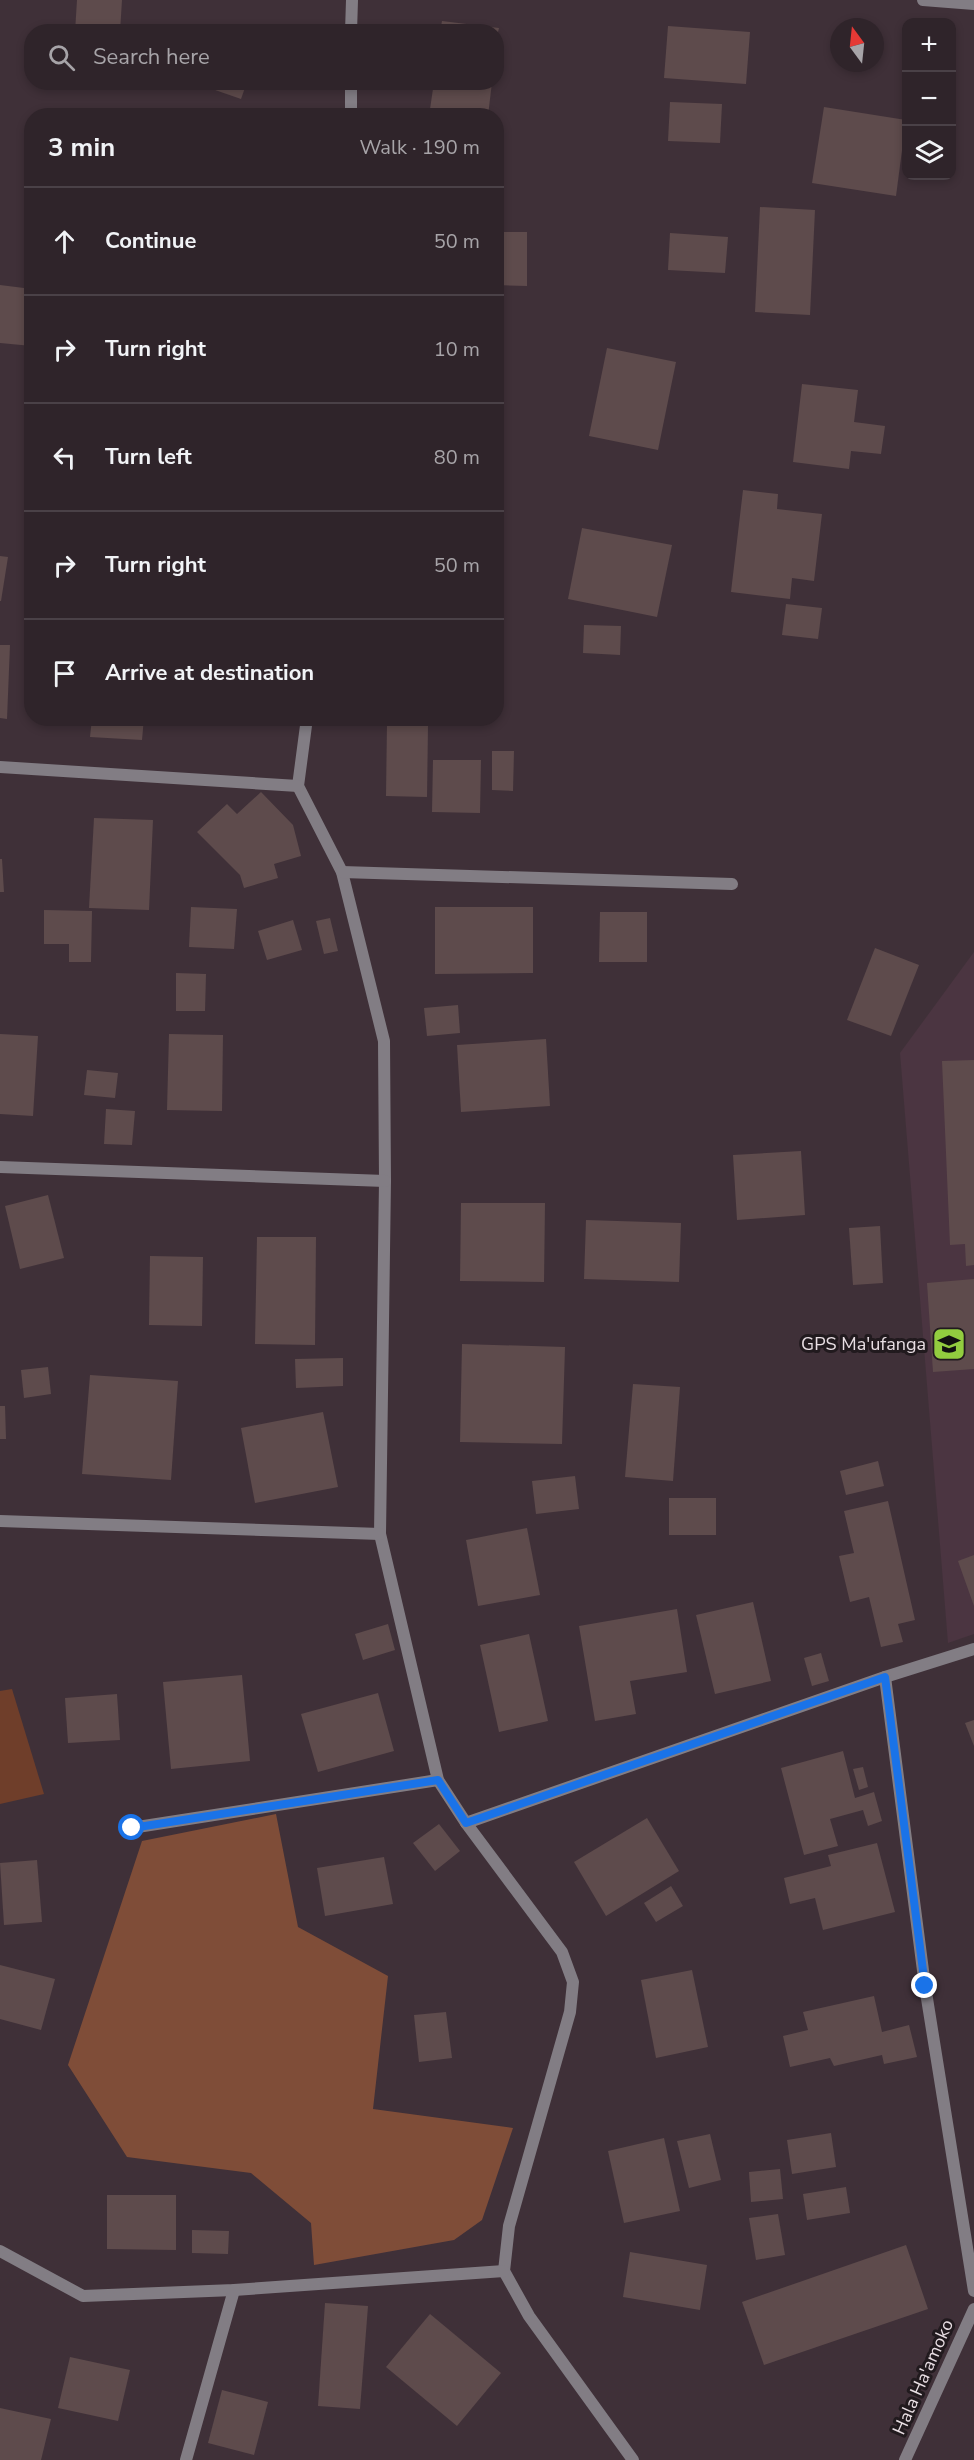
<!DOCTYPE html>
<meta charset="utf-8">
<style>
:root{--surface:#2f242a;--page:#372c32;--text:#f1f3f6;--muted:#a7a4a8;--line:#4a4147}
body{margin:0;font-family:"Nunito Sans",sans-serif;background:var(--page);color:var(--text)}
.controls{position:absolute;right:18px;top:18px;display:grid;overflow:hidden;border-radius:12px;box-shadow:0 3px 9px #0003}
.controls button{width:54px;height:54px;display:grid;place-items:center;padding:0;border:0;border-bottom:2px solid var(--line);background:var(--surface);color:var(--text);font:30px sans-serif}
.compass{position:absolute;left:830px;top:18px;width:54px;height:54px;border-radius:50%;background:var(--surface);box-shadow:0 3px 9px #0003;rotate:345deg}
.stop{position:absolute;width:18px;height:18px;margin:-14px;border:4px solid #1a73e8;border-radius:50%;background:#fff}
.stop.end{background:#1a73e8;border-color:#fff;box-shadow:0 2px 6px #0008}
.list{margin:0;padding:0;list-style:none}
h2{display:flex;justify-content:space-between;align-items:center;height:78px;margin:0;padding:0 24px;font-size:26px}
h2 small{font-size:20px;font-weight:400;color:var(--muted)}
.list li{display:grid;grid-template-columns:39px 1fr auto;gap:18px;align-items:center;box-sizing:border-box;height:108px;padding:0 24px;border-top:2px solid var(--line)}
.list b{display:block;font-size:22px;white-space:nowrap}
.list em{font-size:20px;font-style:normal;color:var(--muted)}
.icon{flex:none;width:33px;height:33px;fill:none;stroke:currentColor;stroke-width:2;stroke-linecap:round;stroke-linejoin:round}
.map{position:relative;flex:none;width:974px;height:2460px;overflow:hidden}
.search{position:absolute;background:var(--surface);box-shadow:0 3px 9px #0003;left:24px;top:24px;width:480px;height:66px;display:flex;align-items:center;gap:15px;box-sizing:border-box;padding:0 21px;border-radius:24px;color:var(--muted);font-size:22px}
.panel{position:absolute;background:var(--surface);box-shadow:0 3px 9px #0003;left:24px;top:108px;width:480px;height:618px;border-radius:24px}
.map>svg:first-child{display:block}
.built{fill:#4b3541}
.green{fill:#6f3e2a}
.forest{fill:#7f4d38}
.building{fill:#5e4b4c}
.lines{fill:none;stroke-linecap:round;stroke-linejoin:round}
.minor{stroke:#827d84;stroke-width:12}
.tertiary{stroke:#827d84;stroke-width:12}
.route{stroke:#1a73e8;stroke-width:8}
.labels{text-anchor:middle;stroke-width:6;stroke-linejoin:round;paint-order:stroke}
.poi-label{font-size:18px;fill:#e8dee3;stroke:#211a1e;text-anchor:end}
.street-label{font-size:18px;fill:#e8dee3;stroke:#211a1e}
</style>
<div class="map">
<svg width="974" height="2460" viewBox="0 0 974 2460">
<rect width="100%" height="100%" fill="#3f3038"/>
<polygon class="built" points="974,952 974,1634 948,1643 900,1053"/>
<polygon class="green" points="12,1689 44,1794 0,1804 0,1691"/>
<polygon class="forest" points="276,1814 298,1927 388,1976 373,2109 513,2128 482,2220 454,2240 314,2265 311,2223 251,2173 127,2157 68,2065 142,1841"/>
<g class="building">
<polygon points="77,0 122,0 120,32 75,32"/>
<polygon points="442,21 499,28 498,32 440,32"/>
<polygon points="668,26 750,32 746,84 664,78"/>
<polygon points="192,82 247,82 241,99"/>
<polygon points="434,82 492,82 488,116 429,116"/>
<polygon points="670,102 722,104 720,143 668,141"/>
<polygon points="824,107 906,120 896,196 812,183"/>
<polygon points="760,207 815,210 810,315 755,312"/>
<polygon points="496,232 527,232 527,286 496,285"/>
<polygon points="670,233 728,237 725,273 668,270"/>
<polygon points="0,285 32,289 32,346 0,343"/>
<polygon points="607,348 676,362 658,450 589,436"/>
<polygon points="802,384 858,390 854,422 885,426 881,454 851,451 849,469 793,462"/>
<polygon points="743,490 778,494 777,509 822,514 814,581 792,578 790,599 731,592"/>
<polygon points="582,528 672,545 657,617 568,599"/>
<polygon points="0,556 8,557 1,601 0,601"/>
<polygon points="786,604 822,608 818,639 782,635"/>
<polygon points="584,625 621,626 620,655 583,653"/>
<polygon points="0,645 10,645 7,719 0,718"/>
<polygon points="92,718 144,718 142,740 90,737"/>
<polygon points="387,724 428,725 427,797 386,796"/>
<polygon points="492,751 514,751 513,791 492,790"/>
<polygon points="433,760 481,760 480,813 432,812"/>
<polygon points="261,792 293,825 301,856 274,864 278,878 244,888 240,875 197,832 227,804 237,814"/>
<polygon points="94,818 153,820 149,910 89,908"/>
<polygon points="0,859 2,859 4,892 0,892"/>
<polygon points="191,907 237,909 234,949 189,947"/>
<polygon points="435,907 533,907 533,973 435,974"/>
<polygon points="44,910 92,911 91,962 69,962 69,944 44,944"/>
<polygon points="600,912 647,912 647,962 599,962"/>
<polygon points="330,918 338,951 324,954 316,921"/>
<polygon points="293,920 302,950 267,960 258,931"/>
<polygon points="875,948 919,965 891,1036 847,1020"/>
<polygon points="176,973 206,974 205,1011 176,1011"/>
<polygon points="458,1005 460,1033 427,1036 424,1008"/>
<polygon points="0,1034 38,1036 33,1116 0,1114"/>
<polygon points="169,1034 223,1035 222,1111 167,1110"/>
<polygon points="546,1039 550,1106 461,1112 457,1045"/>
<polygon points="974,1060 974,1265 966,1266 965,1244 950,1245 942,1061"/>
<polygon points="87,1070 118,1073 115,1098 84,1095"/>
<polygon points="106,1109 135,1111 132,1145 104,1144"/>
<polygon points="801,1151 805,1215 737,1220 733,1155"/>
<polygon points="48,1195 64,1258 20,1269 5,1206"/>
<polygon points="461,1203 545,1203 544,1282 460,1281"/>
<polygon points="586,1220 681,1223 679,1282 584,1279"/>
<polygon points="880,1226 883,1283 853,1285 849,1228"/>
<polygon points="257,1237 316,1237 315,1345 255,1344"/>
<polygon points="150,1256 203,1257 202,1326 149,1325"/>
<polygon points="974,1279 974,1369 933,1372 927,1283"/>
<polygon points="462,1344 565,1347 562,1444 460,1442"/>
<polygon points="343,1358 343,1386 296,1388 295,1359"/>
<polygon points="48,1367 51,1394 24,1398 21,1370"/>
<polygon points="90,1375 178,1381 171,1480 82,1474"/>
<polygon points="633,1384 680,1387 673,1481 625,1477"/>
<polygon points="0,1406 5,1406 6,1439 0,1439"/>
<polygon points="323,1412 338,1487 255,1503 241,1428"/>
<polygon points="878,1461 884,1486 846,1495 840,1471"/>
<polygon points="575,1476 579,1509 536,1514 532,1481"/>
<rect x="669" y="1498" width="47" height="37"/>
<polygon points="888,1501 915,1620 898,1624 903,1642 881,1647 869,1597 850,1602 839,1556 854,1553 844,1511"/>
<polygon points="527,1528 540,1595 478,1606 466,1540"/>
<polygon points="974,1555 974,1606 958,1561"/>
<polygon points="753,1602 771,1681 715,1694 696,1615"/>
<polygon points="677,1609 687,1672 630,1681 636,1714 595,1721 579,1626"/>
<polygon points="388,1624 395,1650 363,1660 355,1634"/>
<polygon points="529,1634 548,1721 499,1732 480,1645"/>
<polygon points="821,1653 829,1681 812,1686 804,1658"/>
<polygon points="242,1675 250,1761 171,1769 163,1682"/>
<polygon points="378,1693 394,1751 318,1772 301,1714"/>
<polygon points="117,1694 120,1740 68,1743 65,1698"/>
<polygon points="974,1720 974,1746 965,1723"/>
<polygon points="843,1751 855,1798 874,1792 882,1821 868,1826 863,1810 830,1819 838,1846 804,1855 781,1768"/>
<polygon points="863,1767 868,1787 859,1790 853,1769"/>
<polygon points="647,1818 679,1871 606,1916 574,1862"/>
<polygon points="439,1824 460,1851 435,1871 413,1843"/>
<polygon points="877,1843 895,1912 823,1930 815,1898 790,1904 784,1878 831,1866 828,1855"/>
<polygon points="384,1857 393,1904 325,1916 317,1868"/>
<polygon points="37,1860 42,1922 4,1925 0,1863"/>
<polygon points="671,1886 683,1906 656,1922 644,1903"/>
<polygon points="0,1965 55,1979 41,2030 0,2019"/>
<polygon points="692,1970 708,2047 656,2058 641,1980"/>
<polygon points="874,1996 882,2032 909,2025 917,2057 884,2064 882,2055 834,2066 830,2058 790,2067 783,2036 808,2030 803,2012"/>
<polygon points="446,2012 452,2058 419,2062 414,2015"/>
<polygon points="831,2133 836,2167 792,2174 787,2140"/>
<polygon points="710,2134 721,2180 689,2188 677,2141"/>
<polygon points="664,2138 680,2211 624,2223 608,2151"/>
<polygon points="780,2169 783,2199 751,2202 749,2172"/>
<polygon points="846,2187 850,2213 807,2220 803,2194"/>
<polygon points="107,2195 176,2195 176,2250 107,2249"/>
<polygon points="778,2214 785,2255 756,2260 749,2218"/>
<polygon points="192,2230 229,2231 228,2254 192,2253"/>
<polygon points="906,2245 928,2309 764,2365 742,2302"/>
<polygon points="630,2252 707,2265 700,2310 623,2297"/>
<polygon points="325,2303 368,2306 360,2409 318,2406"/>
<polygon points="430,2314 501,2373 457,2426 386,2367"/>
<polygon points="70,2357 130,2370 118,2421 58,2408"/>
<polygon points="222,2390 268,2402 254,2455 208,2443"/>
<polygon points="0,2408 51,2419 41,2460 0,2460"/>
</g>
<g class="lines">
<g class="minor">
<polyline points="351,32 352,0"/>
<polyline points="351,116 351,82"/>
<polyline points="307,718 298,786 342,872 384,1041 385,1181 380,1534 438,1780 466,1823 562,1952 573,1982 570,2012 509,2226 504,2271 529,2316 633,2460"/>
<polyline points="0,767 298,786"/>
<polyline points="342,872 732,884"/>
<polyline points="0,1167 385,1181"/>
<polyline points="0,1521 380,1534"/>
<polyline points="885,1677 974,1649"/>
<polyline points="466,1823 885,1677 925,1986 974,2291"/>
<polyline points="131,1828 438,1780"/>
<polyline points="0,2251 83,2296 234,2290 504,2271"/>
<polyline points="186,2460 234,2290"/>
<polyline points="905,2460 974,2309"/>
</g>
<polyline class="tertiary" points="923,0 974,4"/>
</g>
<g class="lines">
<polyline class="route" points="132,1828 438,1780 466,1823 885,1677 925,1986"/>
</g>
<defs>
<symbol id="school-square" viewBox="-11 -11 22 22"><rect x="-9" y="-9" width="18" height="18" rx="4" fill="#92cd3f" stroke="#211a1e"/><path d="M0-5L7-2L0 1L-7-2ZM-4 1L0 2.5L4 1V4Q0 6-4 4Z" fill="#111"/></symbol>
</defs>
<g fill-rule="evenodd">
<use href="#school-square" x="930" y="1325" width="38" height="38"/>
</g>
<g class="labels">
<g class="poi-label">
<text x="926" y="1350">GPS Ma'ufanga</text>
</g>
<g class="street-label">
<text transform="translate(923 2377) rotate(-66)" y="6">Hala Ha'amoko</text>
</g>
</g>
</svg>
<div class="controls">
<button>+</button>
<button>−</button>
<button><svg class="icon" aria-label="layers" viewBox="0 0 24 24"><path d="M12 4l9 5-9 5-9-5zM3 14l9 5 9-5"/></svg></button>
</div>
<svg class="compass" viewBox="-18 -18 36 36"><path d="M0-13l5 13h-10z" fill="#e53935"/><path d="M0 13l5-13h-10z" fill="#a7a4a8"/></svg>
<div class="stop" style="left:132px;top:1828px"></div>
<div class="stop end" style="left:925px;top:1986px"></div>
<div class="search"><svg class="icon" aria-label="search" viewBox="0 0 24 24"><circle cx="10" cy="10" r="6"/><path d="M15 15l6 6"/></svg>Search here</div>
<section class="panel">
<h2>3 min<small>Walk · 190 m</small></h2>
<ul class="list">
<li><svg class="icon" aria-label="ahead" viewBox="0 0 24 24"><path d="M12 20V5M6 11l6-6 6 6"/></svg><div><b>Continue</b></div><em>50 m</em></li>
<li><svg class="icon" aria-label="right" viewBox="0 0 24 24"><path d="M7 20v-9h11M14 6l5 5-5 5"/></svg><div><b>Turn right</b></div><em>10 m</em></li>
<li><svg class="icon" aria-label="left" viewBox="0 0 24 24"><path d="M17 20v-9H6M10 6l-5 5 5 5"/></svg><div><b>Turn left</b></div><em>80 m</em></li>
<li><svg class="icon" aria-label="right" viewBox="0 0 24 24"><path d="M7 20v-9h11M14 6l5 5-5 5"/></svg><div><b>Turn right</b></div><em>50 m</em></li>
<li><svg class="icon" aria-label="arrive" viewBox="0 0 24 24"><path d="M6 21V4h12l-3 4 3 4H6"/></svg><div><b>Arrive at destination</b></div></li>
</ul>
</section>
</div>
